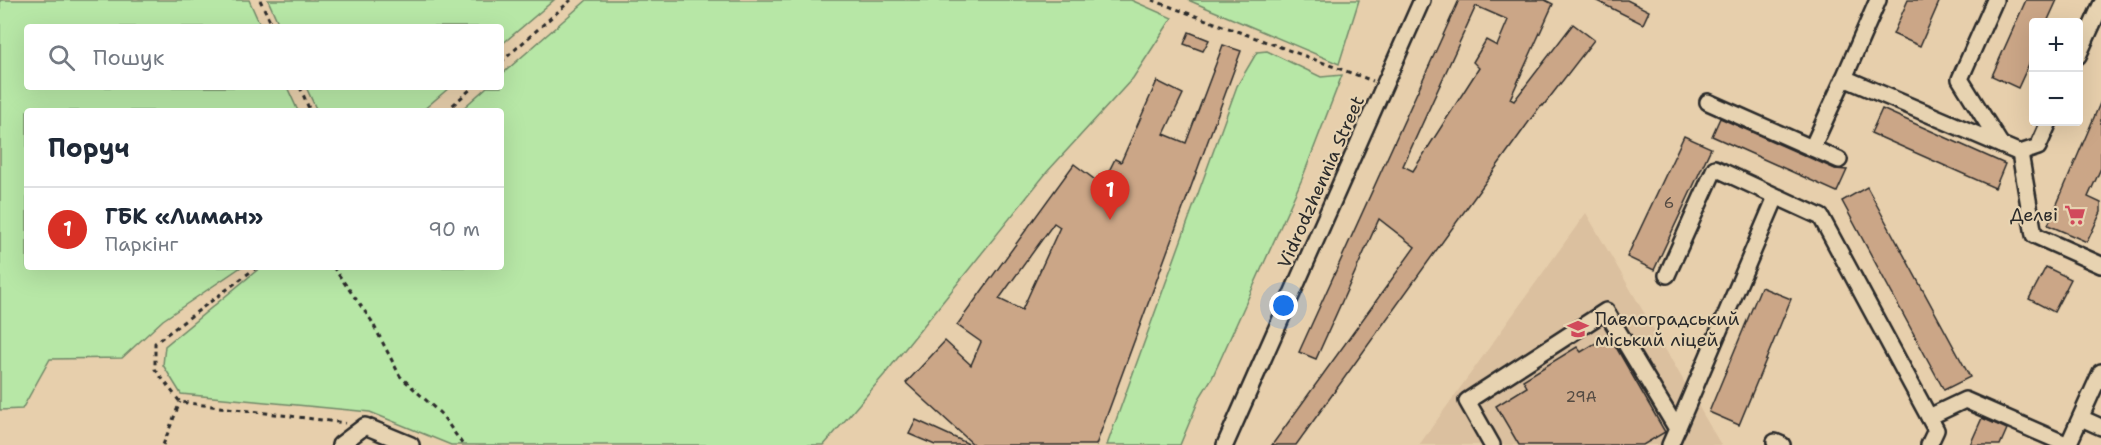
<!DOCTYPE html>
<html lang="uk">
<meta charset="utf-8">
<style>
:root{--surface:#fff;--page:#f2f2f3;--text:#1f2937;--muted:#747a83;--line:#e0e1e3;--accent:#d93025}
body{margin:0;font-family:"Shantell Sans",sans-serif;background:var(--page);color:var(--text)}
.controls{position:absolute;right:18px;top:18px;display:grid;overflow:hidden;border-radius:6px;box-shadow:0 6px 24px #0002}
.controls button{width:54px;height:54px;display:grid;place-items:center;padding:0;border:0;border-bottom:2px solid var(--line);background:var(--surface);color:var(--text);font:30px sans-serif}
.you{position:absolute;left:1284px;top:306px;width:21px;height:21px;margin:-15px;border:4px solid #fff;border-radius:50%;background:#1a73e8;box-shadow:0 0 0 9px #1a73e833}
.badge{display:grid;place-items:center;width:39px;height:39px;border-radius:50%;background:var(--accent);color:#fff;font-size:20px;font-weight:700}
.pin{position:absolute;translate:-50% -50px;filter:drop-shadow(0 2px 3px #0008)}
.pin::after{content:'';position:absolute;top:32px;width:21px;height:18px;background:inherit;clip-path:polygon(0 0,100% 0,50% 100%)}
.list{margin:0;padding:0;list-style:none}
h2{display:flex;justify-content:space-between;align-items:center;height:78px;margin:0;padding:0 24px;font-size:26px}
h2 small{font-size:20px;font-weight:400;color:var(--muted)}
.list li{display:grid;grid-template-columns:39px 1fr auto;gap:18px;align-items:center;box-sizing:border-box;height:84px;padding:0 24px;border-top:2px solid var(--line)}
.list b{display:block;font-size:22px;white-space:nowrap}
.list p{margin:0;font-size:20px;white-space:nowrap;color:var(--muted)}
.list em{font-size:20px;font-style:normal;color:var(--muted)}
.icon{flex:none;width:33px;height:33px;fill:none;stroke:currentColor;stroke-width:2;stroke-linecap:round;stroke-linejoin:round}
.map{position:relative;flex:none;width:2101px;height:445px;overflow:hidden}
.search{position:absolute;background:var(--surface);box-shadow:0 6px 24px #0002;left:24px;top:24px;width:480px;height:66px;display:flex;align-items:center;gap:15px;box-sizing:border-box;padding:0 21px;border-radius:6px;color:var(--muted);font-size:22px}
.panel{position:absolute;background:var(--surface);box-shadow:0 6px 24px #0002;left:24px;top:108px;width:480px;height:162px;border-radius:6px}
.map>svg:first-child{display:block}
.built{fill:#dbc09f}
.green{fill:#b7e7a6;stroke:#718968;stroke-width:1.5}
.building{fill:#cba687;stroke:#2b2b2b;stroke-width:1.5;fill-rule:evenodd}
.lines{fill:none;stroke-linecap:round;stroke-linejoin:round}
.minor-casing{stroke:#2b2b2b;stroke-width:20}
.path{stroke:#2b2b2b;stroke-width:3;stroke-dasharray:4.5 4.5;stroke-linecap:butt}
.minor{stroke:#e7d3b1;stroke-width:15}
.labels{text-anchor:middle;stroke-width:4.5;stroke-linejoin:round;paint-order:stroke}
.number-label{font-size:15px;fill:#534a42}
.street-label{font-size:18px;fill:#2b2b2b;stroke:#e7d3b1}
.poi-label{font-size:18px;fill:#2b2b2b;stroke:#e7d3b1;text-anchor:end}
</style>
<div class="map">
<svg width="2101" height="445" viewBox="0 0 2101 445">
<rect width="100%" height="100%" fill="#e7cfac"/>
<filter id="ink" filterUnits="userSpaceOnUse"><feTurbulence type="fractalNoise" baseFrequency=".0167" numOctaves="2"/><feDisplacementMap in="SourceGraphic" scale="12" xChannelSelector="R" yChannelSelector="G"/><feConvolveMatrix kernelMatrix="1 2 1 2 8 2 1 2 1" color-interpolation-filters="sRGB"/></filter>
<g filter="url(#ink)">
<polygon class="built" points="1586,213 1721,445 1419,445"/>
<g class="green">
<polygon points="0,0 249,0 261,27 27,27 27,87 287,87 298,111 27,111 27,267 241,267 163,320 122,358 50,359 22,409 0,410"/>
<polygon points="268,0 554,0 501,45 501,27 280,27"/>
<polygon points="587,0 1131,0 1172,18 1133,78 1047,172 884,375 824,445 451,445 370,412 181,394 163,365 165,346 261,267 501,267 501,111 460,111 487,87 501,87 501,75"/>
<polygon points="1188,0 1359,0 1339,64"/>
<polygon points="1267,51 1321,77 1342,75 1302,179 1212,378 1200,397 1180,445 1107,445 1237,86 1257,52"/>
<polygon points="306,87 450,87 422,111 317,111"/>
</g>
<g class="building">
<path d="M1459,0H1545L1553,4L1510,99L1514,101L1573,24L1594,40L1543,106L1541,105L1296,445H1272L1415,247L1379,219L1316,359L1299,352ZM1476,6L1508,20L1497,46L1486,40L1473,62L1479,68L1413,171L1403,166Z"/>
<polygon points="1595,0 1627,0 1649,11 1643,24"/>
<polygon points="1908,0 1940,0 1920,46 1893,34"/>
<polygon points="2026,0 2057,0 2047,22 2034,22 2034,53 2018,88 1992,76"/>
<polygon points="1189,32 1209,40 1203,51 1184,44"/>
<path d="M1223,45L1241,51L1096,445H974L906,383L945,341L971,365L981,342L957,325L1074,164L1102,185L1115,159L1121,162L1157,81L1183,94L1164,134L1186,143ZM1054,223L1060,227L1022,310L999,299Z"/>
<polygon points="2101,101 2101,168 2088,197 2101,203 2101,212 2087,242 2048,225"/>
<polygon points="1882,109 2005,164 1995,188 1871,133"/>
<polygon points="1720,118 1835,169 1847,170 1837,192 1712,136"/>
<polygon points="1684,136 1711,148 1654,270 1627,257"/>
<polygon points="1867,187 1970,377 1944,390 1842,201"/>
<polygon points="2046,267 2071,279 2054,312 2029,299"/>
<polygon points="1761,287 1791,299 1739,425 1709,412"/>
<polygon points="1609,335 1665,432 1643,445 1519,445 1496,406 1527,387 1523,380 1577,347 1581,352"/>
<polygon points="1982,418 2007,429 2000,445 1970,445"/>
<polygon points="916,420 971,445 935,445 909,434"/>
</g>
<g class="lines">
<defs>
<g id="minor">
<polyline points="1995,0 1960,79 2001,145"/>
<polyline points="2078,56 2101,5"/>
<polyline points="1844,78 1878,0"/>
<polyline points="1708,102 1839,160"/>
<polyline points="1812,148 1844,78 2020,153 2034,235 2101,265"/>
<polyline points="2020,153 2038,147 2049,122"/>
<polyline points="1667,275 1715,168 1821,217 1936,430 1929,445"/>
<polyline points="1929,417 1965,400 2068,445"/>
<polyline points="2081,418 2101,427"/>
<polyline points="1677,429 1776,197"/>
<polyline points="1775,442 1782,445"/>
<polyline points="340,445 365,426 411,445"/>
<polyline points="1225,445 1422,0"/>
<polyline points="1492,445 1467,401 1606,311 1677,429 1670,445"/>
<polyline points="2068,445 2101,372"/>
</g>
</defs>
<use href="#minor" class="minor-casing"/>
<g class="path">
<polyline points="260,0 273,27"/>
<polyline points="1152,0 1373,81"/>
<polyline points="501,62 571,0"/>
<polyline points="300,87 310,111"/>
<polyline points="446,111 473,87"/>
<polyline points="257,267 155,343 155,369 180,402 345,423"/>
<polyline points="333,267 371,320 400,376 442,415 463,445"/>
<polyline points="163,445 180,402"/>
</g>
<use href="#minor" class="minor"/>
</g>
</g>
<defs>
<symbol id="supermarket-bare" viewBox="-9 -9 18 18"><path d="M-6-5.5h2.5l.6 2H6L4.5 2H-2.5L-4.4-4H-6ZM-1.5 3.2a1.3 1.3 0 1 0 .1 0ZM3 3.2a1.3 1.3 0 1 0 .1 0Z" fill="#d1495b" stroke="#e7d3b1" stroke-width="2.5" paint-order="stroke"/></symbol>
<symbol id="school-bare" viewBox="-9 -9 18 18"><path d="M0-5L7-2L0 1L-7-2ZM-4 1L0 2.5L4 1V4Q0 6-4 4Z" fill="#d1495b" stroke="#e7d3b1" stroke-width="2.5" paint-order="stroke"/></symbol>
</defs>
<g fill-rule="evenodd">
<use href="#supermarket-bare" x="2060" y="200" width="30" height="30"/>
<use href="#school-bare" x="1563" y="314" width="30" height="30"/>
</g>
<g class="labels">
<g class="number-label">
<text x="1669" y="208">6</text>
<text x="1581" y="402">29А</text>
</g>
<g class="street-label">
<text transform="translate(1321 182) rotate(-66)" y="6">Vidrodzhennia Street</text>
</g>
<g class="poi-label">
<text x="2058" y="221">Делві</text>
<text x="1595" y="325" text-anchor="start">Павлоградський<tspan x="1595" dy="21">міський ліцей</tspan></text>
</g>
</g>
</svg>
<div class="controls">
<button>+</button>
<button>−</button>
</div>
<div class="you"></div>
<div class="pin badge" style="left:1110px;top:220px">1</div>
<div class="search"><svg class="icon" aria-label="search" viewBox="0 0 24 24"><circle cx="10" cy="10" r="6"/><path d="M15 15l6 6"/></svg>Пошук</div>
<section class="panel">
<h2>Поруч<small></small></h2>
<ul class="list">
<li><span class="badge">1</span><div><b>ГБК «Лиман»</b><p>Паркінг</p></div><em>90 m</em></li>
</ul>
</section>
</div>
